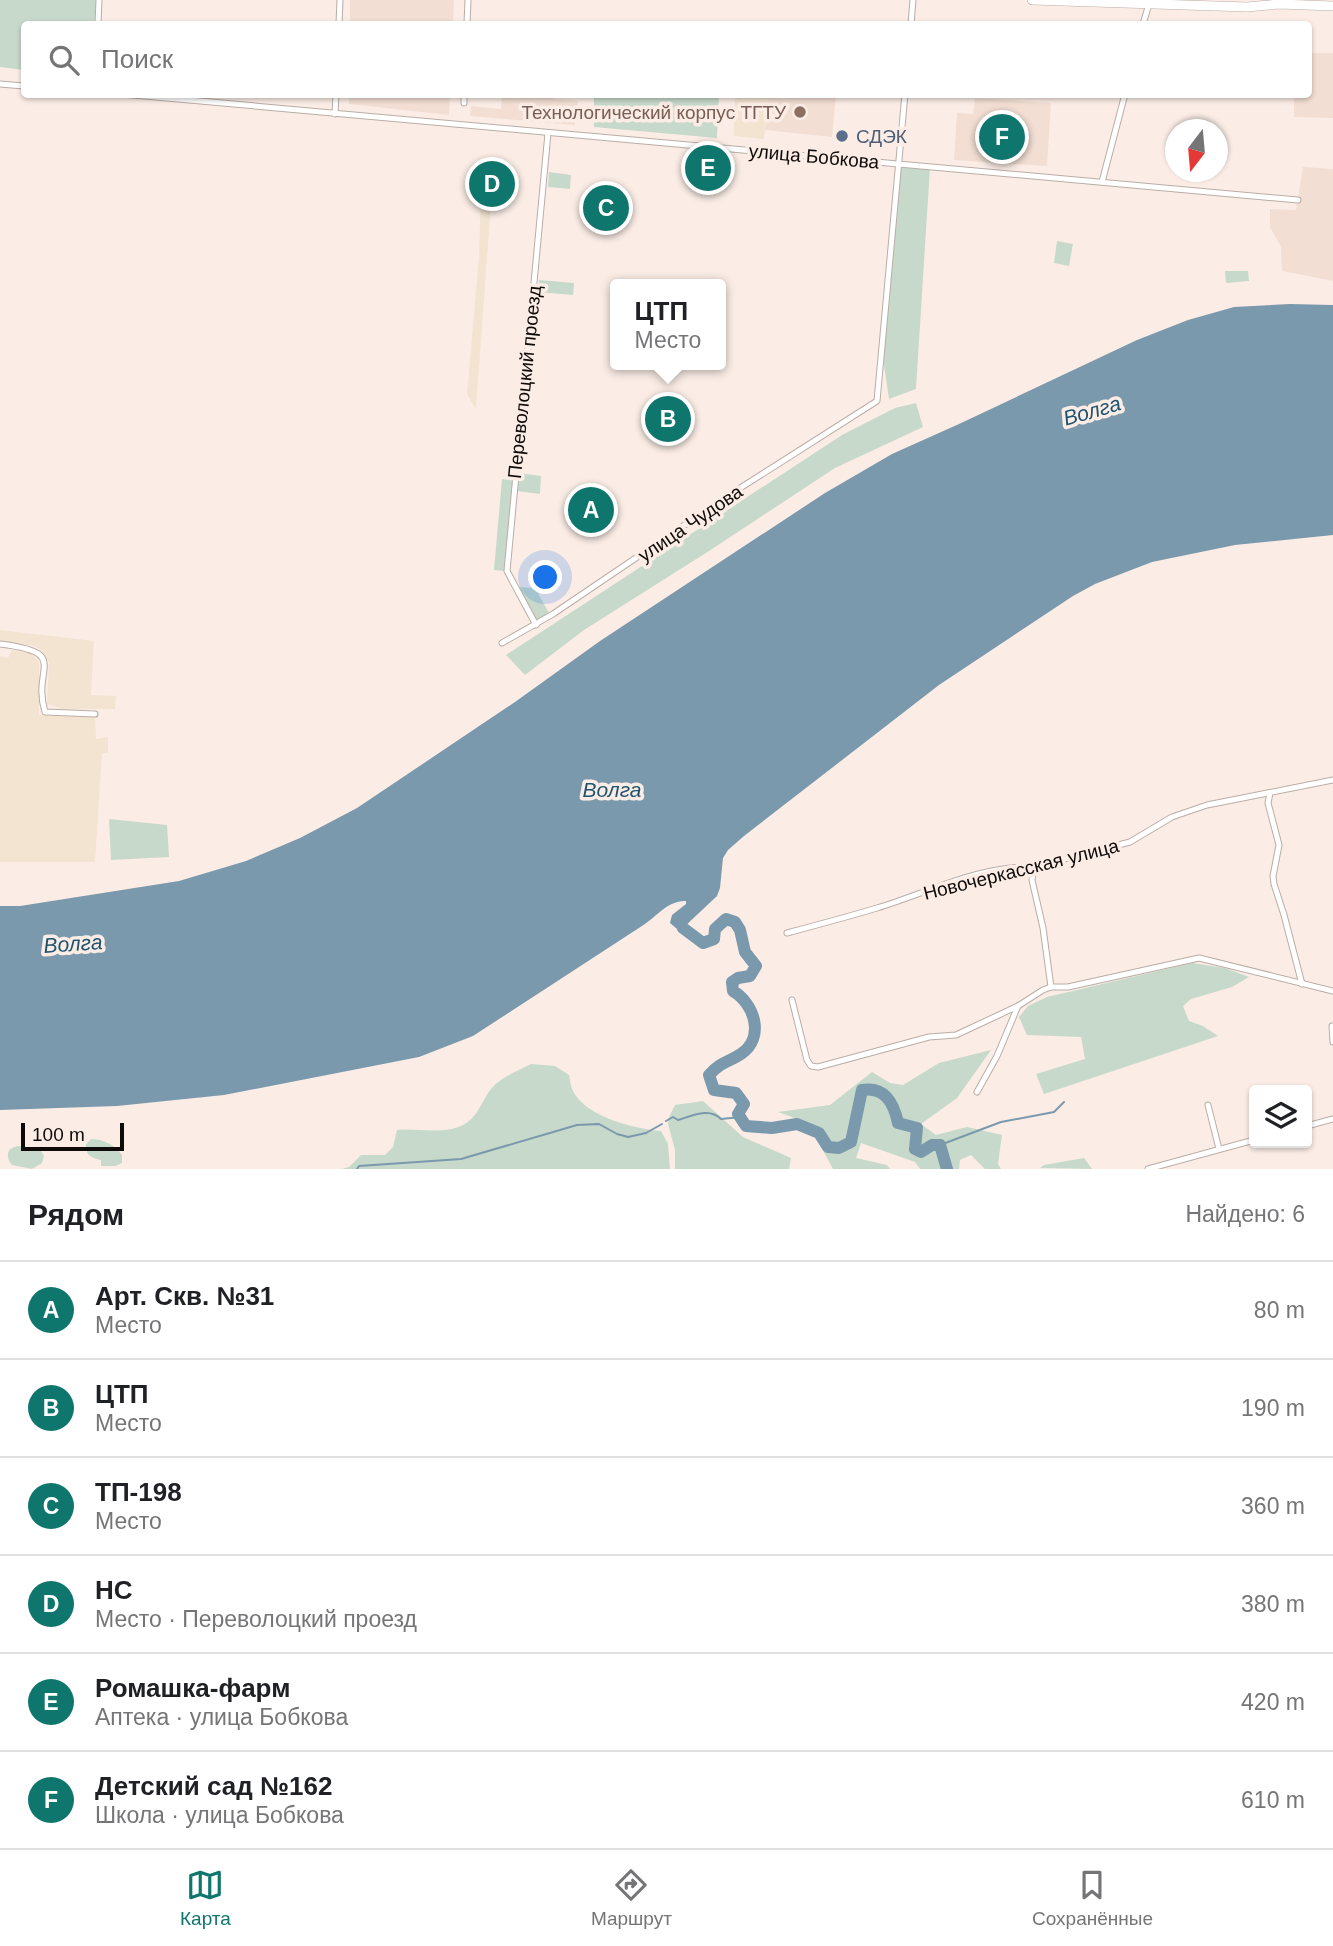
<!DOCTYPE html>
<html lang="ru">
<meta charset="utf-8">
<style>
:root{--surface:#fff;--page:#f6f6f6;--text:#202124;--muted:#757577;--line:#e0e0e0;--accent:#0f766e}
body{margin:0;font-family:Arial,sans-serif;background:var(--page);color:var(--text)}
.controls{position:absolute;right:21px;bottom:21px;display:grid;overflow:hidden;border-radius:7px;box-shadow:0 2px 5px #0004}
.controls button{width:63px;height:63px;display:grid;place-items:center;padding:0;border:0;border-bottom:2px solid var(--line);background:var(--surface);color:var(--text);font:35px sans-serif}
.compass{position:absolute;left:1165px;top:119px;width:63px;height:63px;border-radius:50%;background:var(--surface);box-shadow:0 2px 5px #0004;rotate:196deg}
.scale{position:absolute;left:21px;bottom:18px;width:103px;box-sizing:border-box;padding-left:7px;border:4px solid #0f0b09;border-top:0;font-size:19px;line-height:24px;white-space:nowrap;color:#0f0b09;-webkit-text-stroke:5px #fbede6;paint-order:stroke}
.you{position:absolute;left:546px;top:578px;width:24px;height:24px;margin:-18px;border:5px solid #fff;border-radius:50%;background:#1a73e8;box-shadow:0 0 0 10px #1a73e833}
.badge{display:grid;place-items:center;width:46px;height:46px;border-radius:50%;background:var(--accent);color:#fff;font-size:23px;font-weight:700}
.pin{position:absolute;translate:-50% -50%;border:4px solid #fff;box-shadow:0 2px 7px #0006}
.popup{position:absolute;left:610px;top:279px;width:116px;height:91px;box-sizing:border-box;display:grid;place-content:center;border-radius:7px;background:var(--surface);filter:drop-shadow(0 2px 5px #0005);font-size:23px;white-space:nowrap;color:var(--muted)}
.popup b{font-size:26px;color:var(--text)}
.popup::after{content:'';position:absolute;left:50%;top:100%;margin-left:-14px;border:14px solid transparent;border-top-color:var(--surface)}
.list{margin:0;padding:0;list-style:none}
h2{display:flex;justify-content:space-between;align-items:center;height:91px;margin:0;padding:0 28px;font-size:30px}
h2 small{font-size:23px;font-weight:400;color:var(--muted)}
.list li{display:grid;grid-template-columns:46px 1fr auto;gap:21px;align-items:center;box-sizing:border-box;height:98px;padding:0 28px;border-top:2px solid var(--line)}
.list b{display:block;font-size:26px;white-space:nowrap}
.list p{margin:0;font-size:23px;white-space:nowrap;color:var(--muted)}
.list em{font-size:23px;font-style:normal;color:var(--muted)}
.icon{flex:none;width:38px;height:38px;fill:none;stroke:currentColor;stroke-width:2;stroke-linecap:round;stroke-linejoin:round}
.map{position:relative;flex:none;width:1333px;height:1169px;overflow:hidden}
.search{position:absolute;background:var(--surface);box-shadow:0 2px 5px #0004;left:21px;right:21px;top:21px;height:77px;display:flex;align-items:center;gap:18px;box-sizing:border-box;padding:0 24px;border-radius:7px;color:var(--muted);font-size:26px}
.sheet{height:679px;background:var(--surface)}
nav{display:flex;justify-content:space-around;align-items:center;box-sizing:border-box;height:98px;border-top:2px solid var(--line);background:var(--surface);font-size:19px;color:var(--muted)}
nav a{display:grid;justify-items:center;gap:4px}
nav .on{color:var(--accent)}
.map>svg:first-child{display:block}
.built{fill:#f2ded3}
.industrial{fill:#f2e4d1}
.green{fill:#c7d9ca}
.water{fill:#7b99ac}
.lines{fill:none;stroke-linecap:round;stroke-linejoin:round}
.stream{stroke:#7b99ac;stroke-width:2}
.river{stroke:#7b99ac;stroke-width:12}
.minor-casing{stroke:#baada6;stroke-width:7}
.primary-casing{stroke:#baada6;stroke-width:10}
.minor{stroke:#fff;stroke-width:5}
.primary{stroke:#fff;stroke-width:9}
.education-dot{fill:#8d6e63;stroke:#fbede6;stroke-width:2.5}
.service-dot{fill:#5c6f8a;stroke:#fbede6;stroke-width:2.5}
.labels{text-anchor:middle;stroke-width:7;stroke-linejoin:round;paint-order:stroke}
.education-label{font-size:19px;fill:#785e54;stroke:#fbede6;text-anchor:end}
.service-label{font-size:19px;fill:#4e5e75;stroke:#fbede6;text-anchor:start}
.street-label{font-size:19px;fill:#0f0b09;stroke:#fbede6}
.water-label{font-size:21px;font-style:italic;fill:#1d5370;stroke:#fbede6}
</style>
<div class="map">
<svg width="1333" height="1169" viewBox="0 0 1333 1169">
<rect width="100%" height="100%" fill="#fbede6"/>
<g class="built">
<polygon points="350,0 454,0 453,24 350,24"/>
<polygon points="1309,53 1333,53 1333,118 1294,117 1294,95 1308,94"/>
<polygon points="349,95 450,95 449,115 349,104"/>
<polygon points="502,95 554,95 554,99 578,101 575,125 470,116 471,106 501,109"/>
<polygon points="768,95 836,95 832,137 765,130"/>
<polygon points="975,98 1051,103 1047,166 954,160 957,113 973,114"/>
<polygon points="1303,167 1333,169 1333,281 1282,271 1281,247 1270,227 1270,209 1296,210"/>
</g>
<g class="industrial">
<polygon points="735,95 768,95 764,139 734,136"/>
<polygon points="481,189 492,190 476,409 467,394 479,256"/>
<polygon points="0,630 94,641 91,695 116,696 115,709 63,709 47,704 49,663 42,650 34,646 0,641"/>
<polygon points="12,650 31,653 39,662 39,715 95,717 96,739 108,737 108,753 102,753 95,862 0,862 0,656 8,658"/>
</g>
<g class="green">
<polygon points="0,0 96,0 95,24 24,24 24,70 0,67"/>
<polygon points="594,95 719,95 717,138 594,127"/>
<polygon points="898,164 930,167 916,389 889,399 882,351"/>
<polygon points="549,172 571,175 570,189 548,187"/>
<polygon points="1057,241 1073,244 1069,266 1054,263"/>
<polygon points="1225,271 1248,271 1249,281 1226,283"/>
<polygon points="539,280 574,283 573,295 538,292"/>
<polygon points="916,403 923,427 835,468 709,551 584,630 525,675 506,655 842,435 895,408"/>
<polygon points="519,473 541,476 540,494 517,491"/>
<polygon points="502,479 513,480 504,571 494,570"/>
<polygon points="518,587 535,588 549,613 537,621"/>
<polygon points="109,819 167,825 169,857 111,860"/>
<polygon points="1192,963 1225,968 1249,977 1232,987 1191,999 1183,1006 1189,1021 1203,1026 1218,1036 1044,1094 1036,1074 1085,1059 1081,1037 1027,1035 1019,1017 1028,1006 1047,997"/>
<polygon points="991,1050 957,1098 921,1124 936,1135 967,1127 1002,1135 998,1164 1001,1169 985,1169 971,1155 960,1160 959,1169 920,1169 915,1162 861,1143 856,1158 887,1165 890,1169 833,1169 820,1145 817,1126 778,1112 830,1105 872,1072 890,1083 903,1085 939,1063"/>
<path d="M531,1064L555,1066L569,1075C570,1080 571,1087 573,1091C586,1117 635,1129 661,1131L668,1144L670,1169H342L349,1167L361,1155H385L393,1147L397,1130C418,1128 443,1135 463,1125C481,1116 482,1095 497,1083C506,1075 520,1070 531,1064Z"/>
<polygon points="703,1101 743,1137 791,1158 789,1169 675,1169 675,1150 668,1124 669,1117 675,1105"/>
<path d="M91,1139C103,1139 115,1145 122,1155V1163L115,1166H101V1160C91,1158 85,1155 86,1144Z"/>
<path d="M17,1146L39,1148L44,1156L42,1163L32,1169L12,1165C8,1160 6,1155 10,1149Z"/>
<polygon points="1084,1158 1092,1169 1040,1168 1044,1165"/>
</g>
<path class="water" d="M1290,304L1333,305V535L1235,545L1152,562L1095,584L1073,596L939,685L744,836L728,850L723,858L720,888L717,896L683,928H676L670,923L672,915L686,904V901C669,900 658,915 645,924L473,1036L419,1057L224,1095L117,1106L0,1110V906H20L179,881L246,861L300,838L357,808L515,702L600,641L825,493L892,454L959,424L1137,340L1188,320L1234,307Z"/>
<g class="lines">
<g class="stream">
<path d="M666,1121L673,1117L678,1120C692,1116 709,1107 721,1119L741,1117"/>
<polyline points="940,1145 1001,1122 1054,1112 1064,1102"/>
<polyline points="357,1169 359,1166 461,1159 577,1125 599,1124 617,1134 628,1137 646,1133 662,1124"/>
</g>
<path class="river" d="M686,914L681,924L683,928L703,943L714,939L715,929L726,919L735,922L740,930L745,952L756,966L750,976L738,978L732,982L733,991C755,1004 765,1038 741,1054C727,1063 722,1061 709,1075L714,1090L736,1093L744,1104L738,1114L746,1126L772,1128L797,1124L819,1133L828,1147L839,1148L851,1142L862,1090C885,1086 894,1104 898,1123L917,1128L915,1149L921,1152L932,1145H940L947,1169"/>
<defs>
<g id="minor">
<polyline points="98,24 99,0"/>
<polyline points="339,24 340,0"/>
<polyline points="467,24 468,0"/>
<polyline points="911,24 913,0"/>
<polyline points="1143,24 1149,4"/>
<polyline points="0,84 24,86"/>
<polyline points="122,94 1298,200"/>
<polyline points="464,103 464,94"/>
<polyline points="335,114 336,94"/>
<polyline points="1102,182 1125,94"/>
<polyline points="536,625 507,571 548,133"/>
<polyline points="502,643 553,614 723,499 877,401 905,94"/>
<path d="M0,644C72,653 31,667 45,712L95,714"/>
<polyline points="1270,793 1268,803 1279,845 1273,876 1274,884 1284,915 1302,984"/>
<polyline points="1034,867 1032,880 1043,928 1051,987"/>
<path d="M787,933C817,925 847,917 877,908C927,893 981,865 1034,867L1130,842L1172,817L1207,805L1333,780"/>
<polyline points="792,1000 807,1060 811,1066 818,1067 929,1037 956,1035 1018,1006 1043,990 1051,987 1068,987 1199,958 1333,991"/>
<polyline points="1332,1026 1333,1042"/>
<polyline points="977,1092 997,1056 1018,1006"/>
<polyline points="1208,1105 1219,1149"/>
<polyline points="1307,1126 1333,1119"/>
<polyline points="1148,1169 1254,1140"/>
</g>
<polyline id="primary" points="1032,0 1247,7 1279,4 1333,6"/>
</defs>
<use href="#minor" class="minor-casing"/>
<use href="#primary" class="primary-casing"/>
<use href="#minor" class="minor"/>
<use href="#primary" class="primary"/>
</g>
<circle class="education-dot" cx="800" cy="112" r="7"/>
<circle class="service-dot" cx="842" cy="136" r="7"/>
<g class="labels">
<g class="education-label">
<text x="786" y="119">Технологический корпус ТГТУ</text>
</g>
<g class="service-label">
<text x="856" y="143">СДЭК</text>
</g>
<g class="street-label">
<text transform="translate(814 156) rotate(5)" y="7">улица Бобкова</text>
<text transform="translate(524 382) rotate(-84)" y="7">Переволоцкий проезд</text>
<text transform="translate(690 523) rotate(-34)" y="7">улица Чудова</text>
<text transform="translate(1021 869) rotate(-14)" y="7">Новочеркасская улица</text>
</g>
<g class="water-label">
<text transform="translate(1092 411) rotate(-16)" y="7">Волга</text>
<text x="612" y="797">Волга</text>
<text transform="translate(73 944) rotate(-4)" y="7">Волга</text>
</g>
</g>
</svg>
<div class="controls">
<button><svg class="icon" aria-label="layers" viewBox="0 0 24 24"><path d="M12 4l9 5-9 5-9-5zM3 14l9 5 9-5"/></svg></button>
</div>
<svg class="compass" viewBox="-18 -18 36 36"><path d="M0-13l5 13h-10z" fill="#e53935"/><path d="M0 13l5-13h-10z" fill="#757577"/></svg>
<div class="scale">100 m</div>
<div class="you"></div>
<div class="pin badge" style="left:591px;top:510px">A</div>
<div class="pin badge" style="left:668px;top:419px">B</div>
<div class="popup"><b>ЦТП</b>Место</div>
<div class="pin badge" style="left:606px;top:208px">C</div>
<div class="pin badge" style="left:492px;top:184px">D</div>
<div class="pin badge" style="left:708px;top:168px">E</div>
<div class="pin badge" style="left:1002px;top:137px">F</div>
<div class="search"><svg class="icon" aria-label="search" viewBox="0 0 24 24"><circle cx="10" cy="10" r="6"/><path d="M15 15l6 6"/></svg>Поиск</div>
</div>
<section class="sheet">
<h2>Рядом<small>Найдено: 6</small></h2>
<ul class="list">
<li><span class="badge">A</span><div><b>Арт. Скв. №31</b><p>Место</p></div><em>80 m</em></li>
<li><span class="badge">B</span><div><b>ЦТП</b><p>Место</p></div><em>190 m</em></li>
<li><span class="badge">C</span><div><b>ТП-198</b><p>Место</p></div><em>360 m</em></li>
<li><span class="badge">D</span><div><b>НС</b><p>Место · Переволоцкий проезд</p></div><em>380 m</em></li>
<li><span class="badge">E</span><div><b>Ромашка-фарм</b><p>Аптека · улица Бобкова</p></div><em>420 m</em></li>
<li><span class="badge">F</span><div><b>Детский сад №162</b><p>Школа · улица Бобкова</p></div><em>610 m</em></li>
</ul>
</section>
<nav>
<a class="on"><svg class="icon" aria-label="map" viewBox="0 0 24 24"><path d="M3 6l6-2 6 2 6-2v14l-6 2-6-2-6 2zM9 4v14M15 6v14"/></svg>Карта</a>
<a><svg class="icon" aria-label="directions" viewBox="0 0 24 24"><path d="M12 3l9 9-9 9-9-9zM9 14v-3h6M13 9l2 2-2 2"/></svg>Маршрут</a>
<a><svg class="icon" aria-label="saved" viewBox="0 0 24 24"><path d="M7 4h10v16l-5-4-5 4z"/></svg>Сохранённые</a>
</nav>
